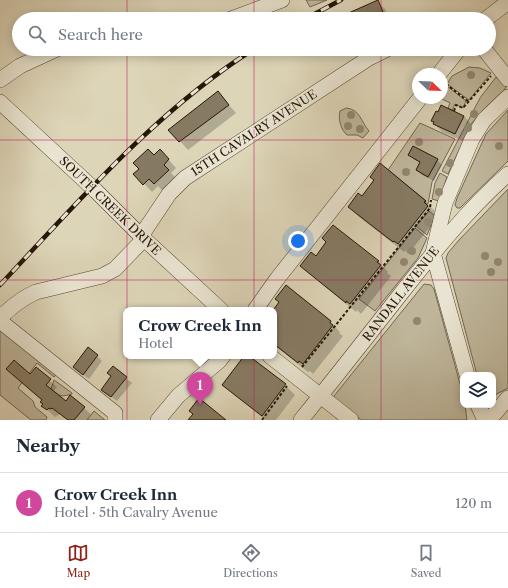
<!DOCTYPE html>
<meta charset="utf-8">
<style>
:root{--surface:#fff;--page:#f2f2f3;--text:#1f2937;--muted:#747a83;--line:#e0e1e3;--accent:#8f2418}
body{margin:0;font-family:"Libre Caslon Text",serif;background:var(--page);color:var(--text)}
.controls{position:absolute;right:12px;bottom:12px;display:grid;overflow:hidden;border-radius:8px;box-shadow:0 2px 10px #0003}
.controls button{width:36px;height:36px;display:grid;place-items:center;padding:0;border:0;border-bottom:1px solid var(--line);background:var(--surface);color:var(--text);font:20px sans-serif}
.compass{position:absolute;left:412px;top:68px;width:36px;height:36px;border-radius:50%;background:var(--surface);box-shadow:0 2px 10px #0003;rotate:113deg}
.you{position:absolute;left:298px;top:241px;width:14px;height:14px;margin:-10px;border:3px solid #fff;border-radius:50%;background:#1a73e8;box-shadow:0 0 0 6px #1a73e833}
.badge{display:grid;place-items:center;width:26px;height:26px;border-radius:50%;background:var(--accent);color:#fff;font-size:13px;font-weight:700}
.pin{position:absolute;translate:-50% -33px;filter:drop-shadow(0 1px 2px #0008)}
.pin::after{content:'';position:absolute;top:21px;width:14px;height:12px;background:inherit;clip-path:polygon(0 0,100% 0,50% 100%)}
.popup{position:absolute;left:123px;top:307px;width:154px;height:52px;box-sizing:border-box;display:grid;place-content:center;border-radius:8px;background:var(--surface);filter:drop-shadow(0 1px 3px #0005);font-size:13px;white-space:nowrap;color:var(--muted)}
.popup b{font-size:15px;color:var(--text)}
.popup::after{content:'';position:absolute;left:50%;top:100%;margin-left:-8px;border:8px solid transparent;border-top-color:var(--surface)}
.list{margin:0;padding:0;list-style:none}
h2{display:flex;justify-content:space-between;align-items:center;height:52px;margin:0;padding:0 16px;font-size:17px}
h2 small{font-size:13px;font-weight:400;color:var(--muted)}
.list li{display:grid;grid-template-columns:26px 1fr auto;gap:12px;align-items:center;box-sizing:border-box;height:60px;padding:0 16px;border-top:1px solid var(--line)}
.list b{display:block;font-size:15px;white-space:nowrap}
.list p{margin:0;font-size:13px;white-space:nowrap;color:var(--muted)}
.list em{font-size:13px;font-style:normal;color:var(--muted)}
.icon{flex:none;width:22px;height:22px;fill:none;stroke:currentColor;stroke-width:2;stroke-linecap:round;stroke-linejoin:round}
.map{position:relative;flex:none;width:508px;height:420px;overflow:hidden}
.search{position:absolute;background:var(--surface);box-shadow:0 2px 10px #0003;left:12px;right:12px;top:12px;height:44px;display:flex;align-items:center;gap:10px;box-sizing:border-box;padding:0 14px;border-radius:22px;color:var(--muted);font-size:15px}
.sheet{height:112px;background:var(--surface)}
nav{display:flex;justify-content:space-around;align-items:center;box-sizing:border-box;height:56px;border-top:1px solid var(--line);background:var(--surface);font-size:11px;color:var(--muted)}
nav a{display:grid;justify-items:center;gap:2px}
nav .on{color:var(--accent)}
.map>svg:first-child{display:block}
.green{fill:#beb59a;stroke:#726650}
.shadow{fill:#0003}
.building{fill:#867a63;stroke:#271706}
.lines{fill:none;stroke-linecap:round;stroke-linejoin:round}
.minor-casing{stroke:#544632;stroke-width:16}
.path{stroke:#271706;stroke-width:2;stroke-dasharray:3 2;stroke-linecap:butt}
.minor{stroke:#e9e4d1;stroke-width:15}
.rail-casing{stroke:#271706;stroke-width:4.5}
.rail{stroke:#e9e4d1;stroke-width:3;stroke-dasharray:9;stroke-linecap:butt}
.tree{fill:#92866e}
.grid{fill:none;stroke:#c2185b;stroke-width:1;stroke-opacity:0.55}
.labels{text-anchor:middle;stroke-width:3;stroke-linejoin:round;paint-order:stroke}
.street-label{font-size:12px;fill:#271706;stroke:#e9e4d1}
</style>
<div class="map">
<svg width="508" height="420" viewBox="0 0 508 420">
<rect width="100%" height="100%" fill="#ddd5b8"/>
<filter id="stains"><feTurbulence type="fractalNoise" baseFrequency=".005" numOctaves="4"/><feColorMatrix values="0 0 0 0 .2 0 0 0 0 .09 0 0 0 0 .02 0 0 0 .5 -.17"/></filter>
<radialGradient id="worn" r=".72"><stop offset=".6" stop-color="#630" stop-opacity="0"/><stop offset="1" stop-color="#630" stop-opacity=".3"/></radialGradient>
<g class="green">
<polygon points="306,0 327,0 310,7"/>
<polygon points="469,67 480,68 491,73 469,100 447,84 452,76"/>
<polygon points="496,77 506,87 505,89 486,107 471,124 448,174 442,171 480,98"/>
<polygon points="447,86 466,101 463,108 455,104 452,110 448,108 450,103 440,98 442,98 442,94"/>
<path d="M346,108C360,109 361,122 369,131L363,138L357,135H347C341,130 338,120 340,111Z"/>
<polygon points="508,110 508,161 460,208 457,208 455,205 457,198 486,134"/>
<polygon points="420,123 455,139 432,182 428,204 424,202 426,201 388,170"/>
<polygon points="440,173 447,177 439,201 432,199 435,183"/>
<polygon points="508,189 508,388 493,396 493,375 477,375 446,258 448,253 459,240"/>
<polygon points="429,211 435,216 427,235 416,226"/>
<polygon points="415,228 427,238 418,258 375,311 359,299"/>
<polygon points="424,284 431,285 434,289 462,391 463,405 465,405 467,420 361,420 334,398 334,396"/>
<polygon points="0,329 57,373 54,377 37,363 18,388 33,401 35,407 47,417 46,420 31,420 0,395"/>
<path d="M54,380L72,393V394C60,397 61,397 51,389Z"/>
<polygon points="94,411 105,420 87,420"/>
</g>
<g class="shadow">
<polygon points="377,1 385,9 390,19 338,19"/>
<polygon points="218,93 236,113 188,150 170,130"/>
<polygon points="464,116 471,124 463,141 442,132 432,121"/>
<polygon points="160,150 176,168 171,173 176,178 163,191 158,186 152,192 135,174"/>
<polygon points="409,155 437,160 442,165 434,181 422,175 417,170 421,163 415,160"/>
<polygon points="380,165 425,202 435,211 434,212 438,217 408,254 405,250 404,252 359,217 349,207 362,197 375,180"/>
<polygon points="316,258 378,261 388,272 387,273 391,276 361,314 357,310 356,312 312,276 302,266"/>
<polygon points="280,302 330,322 340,332 339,333 343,336 313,374 310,371 308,372 274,345 274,310"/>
<polygon points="97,356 102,361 89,379 80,372"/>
<polygon points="245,356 248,356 285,385 295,395 276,420 266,420 234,395 223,385"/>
<polygon points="8,369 30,376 36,369 57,387 53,392 66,402 84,408 91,414 87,420 68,420 60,414 55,417 42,405 44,404 43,400"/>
<polygon points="126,378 132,383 117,401 102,390"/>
</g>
<g class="building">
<polygon points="378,0 386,19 335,19"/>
<polygon points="218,91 229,105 179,142 168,130"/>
<polygon points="441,105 464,116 455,134 433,124 434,122 431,121 436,111 438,112"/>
<polygon points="413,146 438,159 428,177 416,170 420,162 408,155"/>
<polygon points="148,149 154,155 160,149 169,159 164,165 169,170 154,184 149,179 143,185 133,174 139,169 133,163"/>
<polygon points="380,163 426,201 424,202 428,206 398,244 394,241 393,242 348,207 358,193 362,196 374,180 370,177"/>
<polygon points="333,225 379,261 377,262 381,265 350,304 346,301 346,303 300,266 311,252 316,256 326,242 322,238"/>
<polygon points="286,285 331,321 330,323 333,325 303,364 299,361 298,363 274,344 274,309 279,302 275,299"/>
<polygon points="88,347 98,355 83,375 73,367"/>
<polygon points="244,356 249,356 286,384 262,416 222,385"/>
<polygon points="14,360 30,374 36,367 51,379 46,385 66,401 70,395 85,407 74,420 68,420 52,408 51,409 49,408 47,410 41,406 43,404 40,402 42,400 6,369"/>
<polygon points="113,366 127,377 111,397 101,390 111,376 107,373"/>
<polygon points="199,398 226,420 188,420 193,414 189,411"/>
</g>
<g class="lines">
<defs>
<g id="minor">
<polyline points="231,19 282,0"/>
<polyline points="486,19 508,2"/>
<polyline points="484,49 508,79"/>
<polyline points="439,74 459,49"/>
<polyline points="0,80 20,66 57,49"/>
<polyline points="0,102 96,191 141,236 221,310"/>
<polyline points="141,236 169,194 185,178 369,58 387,49"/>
<polyline points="255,310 277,279 420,98"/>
<path d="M0,318C11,307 22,298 36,292L102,276L115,269L144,239"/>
<polyline points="0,321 115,413 115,420"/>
<polyline points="270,356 351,420"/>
<polyline points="467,375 433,253 445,203 472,139 484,120 508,97"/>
<polyline points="478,405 485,420"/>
<polyline points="158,420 178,396 219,361 223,356"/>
<path d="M301,420C334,379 367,337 399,296C433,253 467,210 508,174"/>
<polyline points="489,420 508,398"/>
</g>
</defs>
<use href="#minor" class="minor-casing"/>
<g class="path">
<polyline points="446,84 469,102"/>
<polyline points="454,111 456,105 463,108 491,76"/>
<polyline points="302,367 430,208 431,200"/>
<polyline points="262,420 287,386"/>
</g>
<use href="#minor" class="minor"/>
<defs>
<g id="rail">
<polyline points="305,19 341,0"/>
<path d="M0,285C79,201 156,111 254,49"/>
</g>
</defs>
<use href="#rail" class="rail-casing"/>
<use href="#rail" class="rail"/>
</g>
<g class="tree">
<circle cx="471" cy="75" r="4"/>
<circle cx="474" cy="114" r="4"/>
<circle cx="351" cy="115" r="4"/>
<circle cx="348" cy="126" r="4"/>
<circle cx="468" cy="128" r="4"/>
<circle cx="360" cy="129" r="4"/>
<circle cx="419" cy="142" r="4"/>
<circle cx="499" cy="146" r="4"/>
<circle cx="450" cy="163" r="4"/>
<circle cx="406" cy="172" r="4"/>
<circle cx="439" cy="192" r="4"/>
<circle cx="428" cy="222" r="4"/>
<circle cx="412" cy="251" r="4"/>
<circle cx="485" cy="256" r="4"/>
<circle cx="404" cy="262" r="4"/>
<circle cx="498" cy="262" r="4"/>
<circle cx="491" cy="272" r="4"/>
<circle cx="417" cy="321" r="4"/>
</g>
<path class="grid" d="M127,0V19M254,0V19M381,0V19M127,49V420M254,49V420M381,49V420M0,140H508M0,280H508"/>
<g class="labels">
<g class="street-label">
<text transform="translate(254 133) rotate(-33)" y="4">15TH CAVALRY AVENUE</text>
<text transform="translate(110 206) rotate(44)" y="4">SOUTH CREEK DRIVE</text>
<text transform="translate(401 294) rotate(-52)" y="4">RANDALL AVENUE</text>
</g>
</g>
<rect width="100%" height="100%" filter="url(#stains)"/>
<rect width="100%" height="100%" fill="url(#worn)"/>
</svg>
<div class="controls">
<button><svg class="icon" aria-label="layers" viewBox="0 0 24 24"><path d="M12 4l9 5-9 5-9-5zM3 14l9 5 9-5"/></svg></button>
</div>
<svg class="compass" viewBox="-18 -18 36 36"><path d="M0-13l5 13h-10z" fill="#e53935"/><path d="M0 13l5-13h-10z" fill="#747a83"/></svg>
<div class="you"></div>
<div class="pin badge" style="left:200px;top:405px;background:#d1479c">1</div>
<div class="popup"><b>Crow Creek Inn</b>Hotel</div>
<div class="search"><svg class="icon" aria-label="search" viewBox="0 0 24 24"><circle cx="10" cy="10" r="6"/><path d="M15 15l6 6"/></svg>Search here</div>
</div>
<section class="sheet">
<h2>Nearby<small></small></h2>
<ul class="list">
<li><span class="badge" style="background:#d1479c">1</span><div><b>Crow Creek Inn</b><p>Hotel · 5th Cavalry Avenue</p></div><em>120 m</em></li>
</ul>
</section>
<nav>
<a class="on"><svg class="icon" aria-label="map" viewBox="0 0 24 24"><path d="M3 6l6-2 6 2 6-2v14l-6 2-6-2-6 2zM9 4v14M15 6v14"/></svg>Map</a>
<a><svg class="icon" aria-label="directions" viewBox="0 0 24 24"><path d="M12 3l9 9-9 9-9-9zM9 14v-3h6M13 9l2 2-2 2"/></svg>Directions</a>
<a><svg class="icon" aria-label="saved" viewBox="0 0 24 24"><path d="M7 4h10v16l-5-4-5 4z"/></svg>Saved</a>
</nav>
